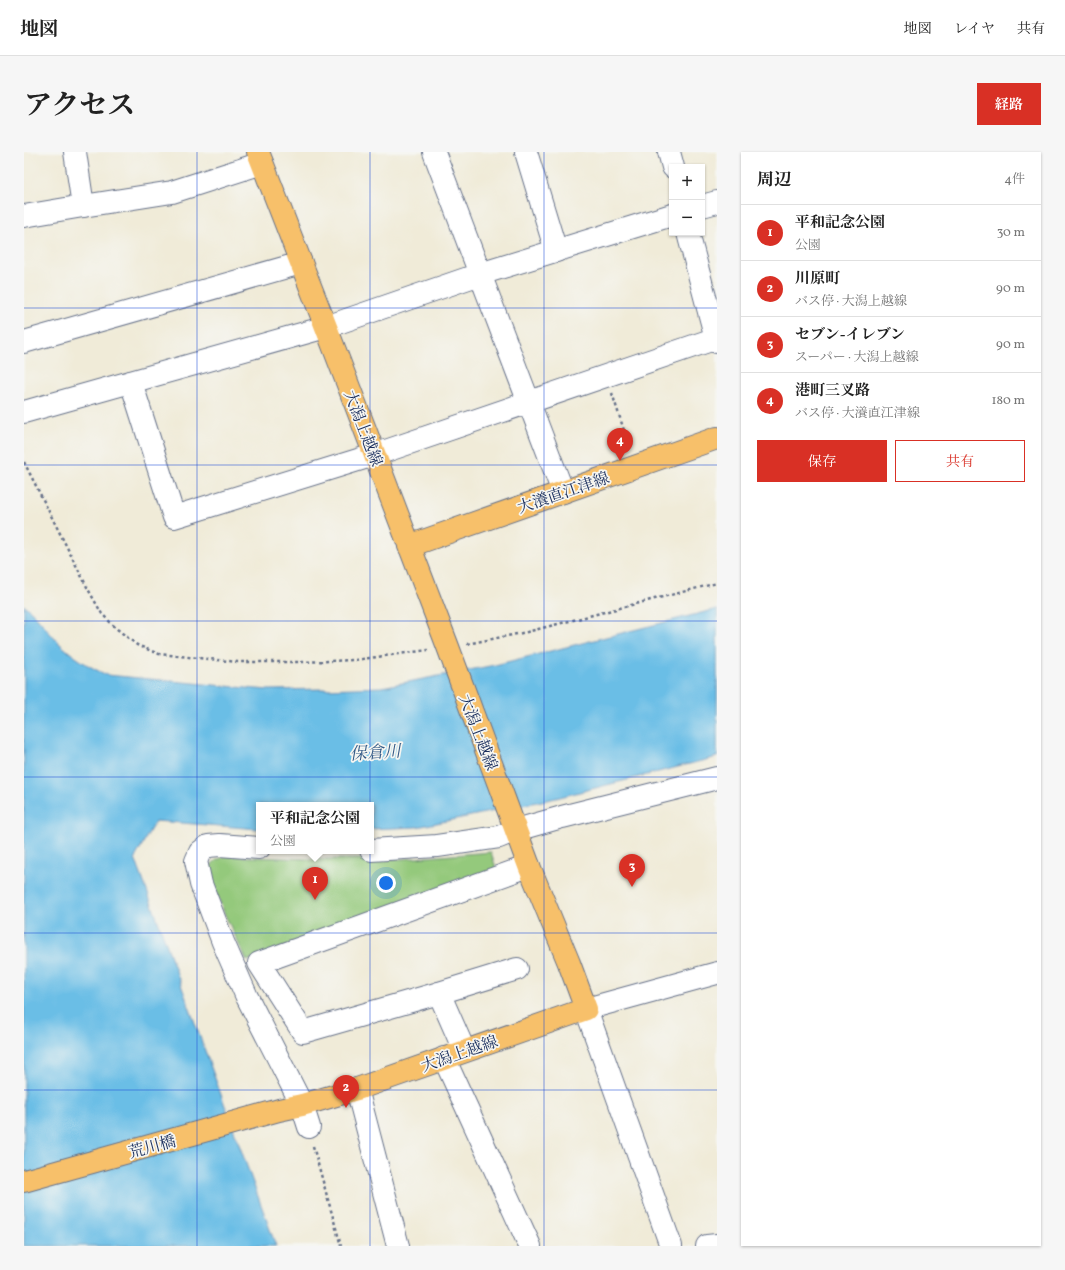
<!DOCTYPE html>
<html lang="ja">
<meta charset="utf-8">
<style>
:root{--surface:#fff;--page:#f6f6f6;--text:#222;--muted:#767676;--line:#e0e0e0;--accent:#d93025}
body{margin:0;font-family:Vollkorn,"Noto Serif JP",serif;background:var(--page);color:var(--text)}
.controls{position:absolute;right:12px;top:12px;display:grid;overflow:hidden;border-radius:0px;box-shadow:0 1px 3px #0004}
.controls button{width:36px;height:36px;display:grid;place-items:center;padding:0;border:0;border-bottom:1px solid var(--line);background:var(--surface);color:var(--text);font:20px sans-serif}
.you{position:absolute;left:362px;top:731px;width:14px;height:14px;margin:-10px;border:3px solid #fff;border-radius:50%;background:#1a73e8;box-shadow:0 0 0 6px #1a73e833}
.badge{display:grid;place-items:center;width:26px;height:26px;border-radius:50%;background:var(--accent);color:#fff;font-size:13px;font-weight:700}
.pin{position:absolute;translate:-50% -33px;filter:drop-shadow(0 1px 2px #0008)}
.pin::after{content:'';position:absolute;top:21px;width:14px;height:12px;background:inherit;clip-path:polygon(0 0,100% 0,50% 100%)}
.popup{position:absolute;left:232px;top:650px;width:118px;height:52px;box-sizing:border-box;display:grid;place-content:center;border-radius:0px;background:var(--surface);filter:drop-shadow(0 1px 3px #0005);font-size:13px;white-space:nowrap;color:var(--muted)}
.popup b{font-size:15px;color:var(--text)}
.popup::after{content:'';position:absolute;left:50%;top:100%;margin-left:-8px;border:8px solid transparent;border-top-color:var(--surface)}
.list{margin:0;padding:0;list-style:none}
h2{display:flex;justify-content:space-between;align-items:center;height:52px;margin:0;padding:0 16px;font-size:17px}
h2 small{font-size:13px;font-weight:400;color:var(--muted)}
.list li{display:grid;grid-template-columns:26px 1fr auto;gap:12px;align-items:center;box-sizing:border-box;height:56px;padding:0 16px;border-top:1px solid var(--line)}
.list b{display:block;font-size:15px;white-space:nowrap}
.list p{margin:0;font-size:13px;white-space:nowrap;color:var(--muted)}
.list em{font-size:13px;font-style:normal;color:var(--muted)}
.actions{display:flex;gap:8px;padding:12px 16px}
.actions a{flex:1;padding:9px 0;border:1px solid var(--accent);border-radius:0px;text-align:center;font-size:14px;color:var(--accent)}
.actions .main{background:var(--accent);color:#fff}
.map{position:relative;flex:none;width:693px;height:1094px;overflow:hidden;border-radius:0px}
header{display:flex;align-items:center;gap:24px;box-sizing:border-box;height:56px;padding:0 20px;background:var(--surface);border-bottom:1px solid var(--line)}
header strong{font-size:19px}
nav{display:flex;gap:22px;margin-inline-start:auto;font-size:14px}
.intro{display:flex;align-items:center;justify-content:space-between;box-sizing:border-box;height:96px;padding:0 24px}
h1{margin:0;font-size:28px}
.button{padding:10px 18px;border-radius:0px;background:var(--accent);color:#fff;font-size:14px;font-weight:700}
main{display:flex;gap:24px;padding:0 24px}
aside{flex:1;background:var(--surface);border-radius:0px;box-shadow:0 1px 3px #0004}
.map>svg:first-child{display:block}
.green{fill:#94c97b;stroke:#587c6c}
.water{fill:#6abee6;stroke:#4276a2}
.lines{fill:none;stroke-linecap:round;stroke-linejoin:round}
.minor-casing{stroke:#667189;stroke-width:24}
.major-casing{stroke:#667189;stroke-width:24}
.path{stroke:#667189;stroke-width:2.5;stroke-dasharray:3 3;stroke-linecap:butt}
.minor{stroke:#fff;stroke-width:22}
.major{stroke:#f7c06b;stroke-width:22}
.grid{fill:none;stroke:#1d4ed8;stroke-width:1;stroke-opacity:0.55}
.labels{text-anchor:middle;stroke-width:3.5;stroke-linejoin:round;paint-order:stroke}
.street-label{font-size:16px;fill:#1b2f5e;stroke:#f6f6f2}
.water-label{font-size:17px;font-style:italic;fill:#335a87;stroke:#f6f6f2}
</style>
<header>
<strong>地図</strong>
<nav><a>地図</a><a>レイヤ</a><a>共有</a></nav>
</header>
<div class="intro"><h1>アクセス</h1><a class="button">経路</a></div>
<main>
<div class="map">
<svg width="693" height="1094" viewBox="0 0 693 1094">
<rect width="100%" height="100%" fill="#f6f6f2"/>
<filter id="ink" filterUnits="userSpaceOnUse"><feTurbulence type="fractalNoise" baseFrequency=".025" numOctaves="2"/><feDisplacementMap in="SourceGraphic" scale="8" xChannelSelector="R" yChannelSelector="G"/><feConvolveMatrix kernelMatrix="1 2 1 2 8 2 1 2 1" color-interpolation-filters="sRGB"/></filter>
<filter id="wash" filterUnits="userSpaceOnUse"><feTurbulence type="fractalNoise" baseFrequency=".012" numOctaves="4" result="noise"/><feDisplacementMap in="SourceGraphic" scale="16" xChannelSelector="R" yChannelSelector="G"/><feGaussianBlur stdDeviation="0.9" result="paint"/><feColorMatrix in="noise" values="0 0 0 0 0 0 0 0 0 0 0 0 0 0 0 0 0 1.4 0 .05"/><feComposite in="paint" operator="in"/></filter>
<g filter="url(#wash)">
<rect width="100%" height="100%" fill="#f0ebd8"/>
<path class="green" d="M467,700L472,716L223,809L201,763L184,720C188,709 192,708 202,704L286,707H377Z"/>
<path class="water" d="M0,453C13,463 22,478 34,490C48,504 65,515 83,523L244,538L302,537L358,535L471,513L693,457V605L532,646L442,665L393,675L347,677V653H235V677L131,669L111,706L252,1094H0Z"/>
</g>
<g filter="url(#ink)">
<g class="lines">
<defs>
<g id="minor">
<polyline points="51,0 59,54 148,40 238,11"/>
<polyline points="410,0 456,122 539,340"/>
<polyline points="502,0 532,99"/>
<polyline points="645,0 649,15"/>
<polyline points="678,54 693,50"/>
<polyline points="0,64 59,54"/>
<polyline points="664,81 693,190"/>
<polyline points="0,190 277,111"/>
<polyline points="107,230 150,365 350,303 693,186"/>
<polyline points="0,260 302,175 456,122 648,63"/>
<polyline points="235,696 196,693 184,694 176,700 172,709 177,732 199,790 223,845 278,953 285,975"/>
<polyline points="347,698 413,694 475,685 492,678 538,665 693,626"/>
<polyline points="415,841 493,817"/>
<polyline points="440,898 415,841 279,880 235,811 505,714"/>
<polyline points="420,906 506,1094"/>
<polyline points="333,937 374,1094"/>
<polyline points="647,1094 562,857 693,821"/>
<polyline points="683,1094 693,1093"/>
</g>
<g id="major">
<polyline points="385,394 693,286"/>
<polyline points="0,1029 255,958 278,953 333,937 562,857 545,811 505,714 424,495 302,175 234,0"/>
</g>
</defs>
<use href="#minor" class="minor-casing"/>
<use href="#major" class="major-casing"/>
<g class="path">
<polyline points="588,241 606,297"/>
<polyline points="0,310 64,437 78,462 93,477 113,493 135,502 214,510 278,510 331,508 404,498"/>
<polyline points="443,492 503,480 693,431"/>
<polyline points="289,994 317,1094"/>
</g>
<use href="#minor" class="minor"/>
<use href="#major" class="major"/>
</g>
</g>
<path class="grid" d="M173,0V1094M346,0V1094M520,0V1094M0,156H693M0,313H693M0,469H693M0,625H693M0,781H693M0,938H693"/>
<g class="labels">
<g class="street-label">
<text transform="translate(340 276) rotate(69)" y="6">大潟上越線</text>
<text transform="translate(539 340) rotate(-19)" y="6">大瀁直江津線</text>
<text transform="translate(455 580) rotate(69)" y="6">大潟上越線</text>
<text transform="translate(435 901) rotate(-19)" y="6">大潟上越線</text>
<text transform="translate(128 994) rotate(-15)" y="6">荒川橋</text>
</g>
<g class="water-label">
<text transform="translate(351 600) rotate(-4)" y="6">保倉川</text>
</g>
</g>
</svg>
<div class="controls">
<button>+</button>
<button>−</button>
</div>
<div class="you"></div>
<div class="pin badge" style="left:291px;top:748px">1</div>
<div class="popup"><b>平和記念公園</b>公園</div>
<div class="pin badge" style="left:322px;top:956px">2</div>
<div class="pin badge" style="left:608px;top:735px">3</div>
<div class="pin badge" style="left:596px;top:309px">4</div>
</div>
<aside>
<h2>周辺<small>4件</small></h2>
<ul class="list">
<li><span class="badge">1</span><div><b>平和記念公園</b><p>公園</p></div><em>30 m</em></li>
<li><span class="badge">2</span><div><b>川原町</b><p>バス停 · 大潟上越線</p></div><em>90 m</em></li>
<li><span class="badge">3</span><div><b>セブン-イレブン</b><p>スーパー · 大潟上越線</p></div><em>90 m</em></li>
<li><span class="badge">4</span><div><b>港町三叉路</b><p>バス停 · 大瀁直江津線</p></div><em>180 m</em></li>
</ul>
<div class="actions"><a class="main">保存</a><a>共有</a></div>
</aside>
</main>
